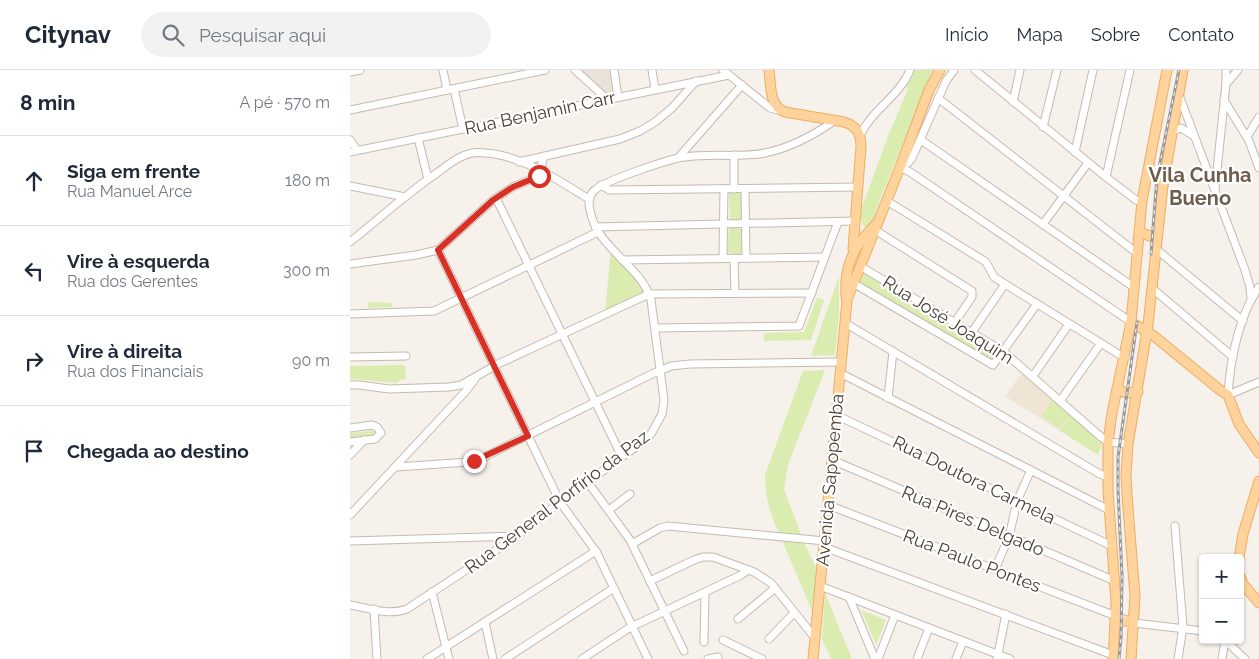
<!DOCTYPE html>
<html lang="pt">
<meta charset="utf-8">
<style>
:root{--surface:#fff;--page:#f2f2f3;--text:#1f2937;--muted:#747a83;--line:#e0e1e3}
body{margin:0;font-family:Raleway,sans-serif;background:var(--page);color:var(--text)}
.controls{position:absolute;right:15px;bottom:15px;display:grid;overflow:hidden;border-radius:5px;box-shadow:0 1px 4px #0004}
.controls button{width:45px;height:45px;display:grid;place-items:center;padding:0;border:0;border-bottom:1px solid var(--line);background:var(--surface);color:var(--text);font:25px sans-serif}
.stop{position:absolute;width:15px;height:15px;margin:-11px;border:4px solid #d93025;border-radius:50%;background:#fff}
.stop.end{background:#d93025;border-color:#fff;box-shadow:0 1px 5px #0008}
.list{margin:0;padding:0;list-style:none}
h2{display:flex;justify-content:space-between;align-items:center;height:65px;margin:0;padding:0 20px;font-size:21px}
h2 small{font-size:16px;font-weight:400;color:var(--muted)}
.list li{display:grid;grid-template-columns:32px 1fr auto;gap:15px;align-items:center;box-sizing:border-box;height:90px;padding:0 20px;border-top:1px solid var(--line)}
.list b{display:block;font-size:19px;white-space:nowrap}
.list p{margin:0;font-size:16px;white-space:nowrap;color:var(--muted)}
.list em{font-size:16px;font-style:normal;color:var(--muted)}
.icon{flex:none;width:28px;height:28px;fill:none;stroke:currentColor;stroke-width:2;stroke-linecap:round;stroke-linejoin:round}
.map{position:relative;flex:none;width:909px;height:589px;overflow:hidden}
header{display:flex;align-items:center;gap:30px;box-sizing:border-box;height:70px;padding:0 25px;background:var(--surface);border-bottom:1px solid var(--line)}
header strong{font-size:24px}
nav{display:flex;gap:28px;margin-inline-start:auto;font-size:18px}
.search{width:350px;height:45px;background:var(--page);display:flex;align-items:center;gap:12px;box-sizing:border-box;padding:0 18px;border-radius:28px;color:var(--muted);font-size:19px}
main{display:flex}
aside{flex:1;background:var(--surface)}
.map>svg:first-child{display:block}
.residential{fill:#eae2d8}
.education{fill:#f0e4d4}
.green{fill:#dbecb1}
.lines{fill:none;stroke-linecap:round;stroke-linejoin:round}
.minor-casing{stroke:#c6baaf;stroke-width:9}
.major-casing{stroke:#ecae63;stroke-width:11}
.minor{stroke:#fff;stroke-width:7}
.major{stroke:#ffd39b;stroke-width:9}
.rail-casing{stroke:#999;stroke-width:3}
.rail{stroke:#fff;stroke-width:1;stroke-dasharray:4;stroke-linecap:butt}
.route{stroke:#d93025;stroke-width:6}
.labels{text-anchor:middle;stroke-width:4.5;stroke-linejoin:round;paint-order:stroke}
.street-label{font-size:18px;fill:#4b4138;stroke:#fff}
.quarter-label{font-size:20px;font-weight:bold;fill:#6f5d4e;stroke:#fff}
</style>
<header>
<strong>Citynav</strong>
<div class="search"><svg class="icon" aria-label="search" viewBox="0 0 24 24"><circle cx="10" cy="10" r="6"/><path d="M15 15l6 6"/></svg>Pesquisar aqui</div>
<nav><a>Início</a><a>Mapa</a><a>Sobre</a><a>Contato</a></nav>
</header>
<main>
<aside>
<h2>8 min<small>A pé · 570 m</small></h2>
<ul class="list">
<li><svg class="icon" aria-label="ahead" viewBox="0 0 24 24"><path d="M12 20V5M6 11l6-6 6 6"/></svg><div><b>Siga em frente</b><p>Rua Manuel Arce</p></div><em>180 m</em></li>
<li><svg class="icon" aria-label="left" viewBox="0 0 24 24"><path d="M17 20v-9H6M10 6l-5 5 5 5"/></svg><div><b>Vire à esquerda</b><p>Rua dos Gerentes</p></div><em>300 m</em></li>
<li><svg class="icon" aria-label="right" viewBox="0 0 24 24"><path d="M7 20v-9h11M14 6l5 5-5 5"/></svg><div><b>Vire à direita</b><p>Rua dos Financiais</p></div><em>90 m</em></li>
<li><svg class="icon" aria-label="arrive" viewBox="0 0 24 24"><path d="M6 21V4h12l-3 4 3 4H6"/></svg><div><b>Chegada ao destino</b></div></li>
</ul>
</aside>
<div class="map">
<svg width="909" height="589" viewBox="0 0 909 589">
<rect width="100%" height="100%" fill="#f6f1eb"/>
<polygon class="residential" points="229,0 264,0 267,24 257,26"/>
<polygon class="education" points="672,303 721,345 710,361 655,326"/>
<g class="green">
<polygon points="563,0 583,0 531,127 521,155 514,157 509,145 538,66 558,19 555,16"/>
<polygon points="392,122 392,149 380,150 379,123"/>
<polygon points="379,157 392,159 392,183 391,184 377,183"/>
<polygon points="261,178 299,224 255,243"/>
<polygon points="513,202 649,284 641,293 509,212"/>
<polygon points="489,206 489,245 485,285 461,286"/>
<polygon points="467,228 474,230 461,270 414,271 414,263 454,262"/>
<polygon points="19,232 42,233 42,237 18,238"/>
<polygon points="55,295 56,309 50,310 47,313 0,309 0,296"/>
<path d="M475,300L438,395L434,419L452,467L430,465C420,445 415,427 415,405L453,301Z"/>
<polygon points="701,331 720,345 710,359 691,346"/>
<polygon points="721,345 752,375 748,385 710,361"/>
<polygon points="22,361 27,362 28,367 0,375 0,363"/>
<polygon points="432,470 454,472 467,500 462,541"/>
<polygon points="475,523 502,589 481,589 472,569"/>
<polygon points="511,540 536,550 526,575 525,572"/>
</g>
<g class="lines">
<defs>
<g id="minor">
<polyline points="93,0 97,20"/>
<polyline points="225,0 258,30"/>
<polyline points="264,0 268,27"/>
<polyline points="302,0 305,19"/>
<polyline points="373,0 420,38 428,40"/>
<polyline points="625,0 756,107 786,130 792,131"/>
<polyline points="0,2 10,0"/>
<polyline points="876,14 888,0"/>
<polyline points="104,19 113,59"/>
<polyline points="829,25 895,200 900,217 901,229"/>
<polyline points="588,28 788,184"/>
<polyline points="874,30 899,71 909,98"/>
<polyline points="663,32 670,0"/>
<polyline points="0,40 195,0"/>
<polyline points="693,57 707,0"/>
<polyline points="823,61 831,58 844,66"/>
<path d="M510,66C521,40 550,26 560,0"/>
<polyline points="897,67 909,47"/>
<polyline points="68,68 78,109"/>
<polyline points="0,70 7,80"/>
<polyline points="571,70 785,218"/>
<polyline points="0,82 379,5"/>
<polyline points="725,82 743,0"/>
<polyline points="384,85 384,119"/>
<polyline points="328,88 392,15"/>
<polyline points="169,92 270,69 290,61 305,52 322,38 346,11"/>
<polyline points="551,95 558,93 562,88 596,11 604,0"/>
<polyline points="550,97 560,102 781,252"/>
<polyline points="756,107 780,0"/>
<polyline points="251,115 259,120 508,117"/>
<polyline points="0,116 55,127"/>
<polyline points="395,119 396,188"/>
<polyline points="865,119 876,14 876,0"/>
<polyline points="146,128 272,387"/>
<polyline points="537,131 636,192 644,207 655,214 775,288"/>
<polyline points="693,154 738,93"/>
<polyline points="245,157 505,151"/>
<polyline points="525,160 622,221 622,227 605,252"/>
<path d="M0,172C29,149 56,124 87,103C95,97 103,90 113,86C119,83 128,82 135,83C172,85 209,111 239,129"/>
<polyline points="806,179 893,251"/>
<polyline points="88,180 210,432 247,483 298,589"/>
<polyline points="373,188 374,119"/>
<polyline points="384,188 385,223"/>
<polyline points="272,190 475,187"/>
<polyline points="0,194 66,185 88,180 143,130 163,117 195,103 191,97 194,86"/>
<polyline points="510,196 654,282 751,367 758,372 778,374"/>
<polyline points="503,213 643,295 687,234"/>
<path d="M909,217C889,245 880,291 878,325L909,312"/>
<polyline points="803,219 883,287"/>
<polyline points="0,244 84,241 248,162"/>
<polyline points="495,253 748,403 757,407"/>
<polyline points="305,258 449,256 488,152"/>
<polyline points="622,262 655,214"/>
<polyline points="0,287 56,286"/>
<polyline points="490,303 759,440"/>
<polyline points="683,306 719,254"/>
<polyline points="0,315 9,315 39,319 99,317 111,315 148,294 299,224 462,223"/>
<polyline points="538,328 543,281"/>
<polyline points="710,331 751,273"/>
<polyline points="486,345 762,476"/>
<polyline points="0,358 22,355 27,357 31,363 25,369 0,372"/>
<polyline points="0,385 14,370"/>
<polyline points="482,390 765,511"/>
<polyline points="46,397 119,392 130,389 304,303 321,296 340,294 491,292"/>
<polyline points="237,411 280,470 334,581"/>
<polyline points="478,435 784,553 853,561"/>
<polyline points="259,440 280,424"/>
<polyline points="0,445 115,322 125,309"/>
<polyline points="825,456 833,557 828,589"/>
<polyline points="0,471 165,466"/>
<polyline points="282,474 310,458 318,456 475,471"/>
<polyline points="474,477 763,585"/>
<polyline points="645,499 659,467 667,431 681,400"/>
<polyline points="300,511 344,490 353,487 363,487 404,502 421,513 465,568"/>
<polyline points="470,516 660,589"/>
<polyline points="82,522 99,589"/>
<polyline points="499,527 525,589"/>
<path d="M0,535C18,538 39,546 57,539L166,467L206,435L294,371L301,364L312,344L314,330L301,230C291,195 247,179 240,140C238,132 239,124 246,119C255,111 321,88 335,87C361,83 389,88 415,83C439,78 464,65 484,51"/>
<polyline points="24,539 27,589"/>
<polyline points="388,549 425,518"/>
<polyline points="135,552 143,589"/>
<polyline points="419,569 444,543"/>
<polyline points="373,570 412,589"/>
<polyline points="875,570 895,589"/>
<polyline points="354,572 355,523"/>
<polyline points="77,589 246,481"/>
<polyline points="155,589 264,518"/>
<polyline points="232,589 279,558 391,505 398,500"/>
<polyline points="358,589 368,587"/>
<polyline points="528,589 545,545"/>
<polyline points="567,589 579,558"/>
<polyline points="606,589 613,571"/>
<polyline points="647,589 656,544"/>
<polyline points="872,589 875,570"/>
</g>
<g id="major">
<path d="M419,0C421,15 419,36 435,42L494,52C507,56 511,64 511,77L503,179"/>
<polyline points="789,162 800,166 807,165"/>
<polyline points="498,227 551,95 579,20 590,0"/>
<polyline points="781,252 804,266 870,320 878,325 889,354 909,383"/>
<polyline points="767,319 776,323 788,322"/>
<polyline points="889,488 893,464 909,411"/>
<polyline points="890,506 893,514 909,533"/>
<polyline points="766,557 771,551 780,551"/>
<path d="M463,589L493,274L497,231C495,224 496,217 496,211C498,185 511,169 528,152"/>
<polyline points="763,589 766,533 758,421 758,372 762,343 781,252 792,131 817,0"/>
<polyline points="781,589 785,526 777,425 776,404 778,374 798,255 813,116 833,0"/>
</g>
</defs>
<use href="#minor" class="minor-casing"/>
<use href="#major" class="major-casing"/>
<use href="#minor" class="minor"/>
<use href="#major" class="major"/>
<defs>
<g id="rail">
<polyline points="801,184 807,107 829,0"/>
<polyline points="769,589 771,568 772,506 768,420 768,387 787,252"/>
</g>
</defs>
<use href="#rail" class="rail-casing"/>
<use href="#rail" class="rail"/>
</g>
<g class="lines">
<polyline class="route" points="124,391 178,366 88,180 143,130 163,117 189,106"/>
</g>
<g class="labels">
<g class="street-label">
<text transform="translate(190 43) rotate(-12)" y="6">Rua Benjamin Carr</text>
<text transform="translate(598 250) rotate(32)" y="6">Rua José Joaquim</text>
<text transform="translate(480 410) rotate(-85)" y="6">Avenida Sapopemba</text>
<text transform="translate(624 410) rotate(26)" y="6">Rua Doutora Carmela</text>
<text transform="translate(207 432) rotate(-37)" y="6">Rua General Porfírio da Paz</text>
<text transform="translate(623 451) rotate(23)" y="6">Rua Pires Delgado</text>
<text transform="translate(622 491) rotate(21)" y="6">Rua Paulo Pontes</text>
</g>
<g class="quarter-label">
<text x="850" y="112">Vila Cunha<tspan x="850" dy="23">Bueno</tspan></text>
</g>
</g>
</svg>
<div class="controls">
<button>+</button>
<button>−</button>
</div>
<div class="stop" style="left:189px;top:106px"></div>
<div class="stop end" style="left:124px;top:391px"></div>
</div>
</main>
